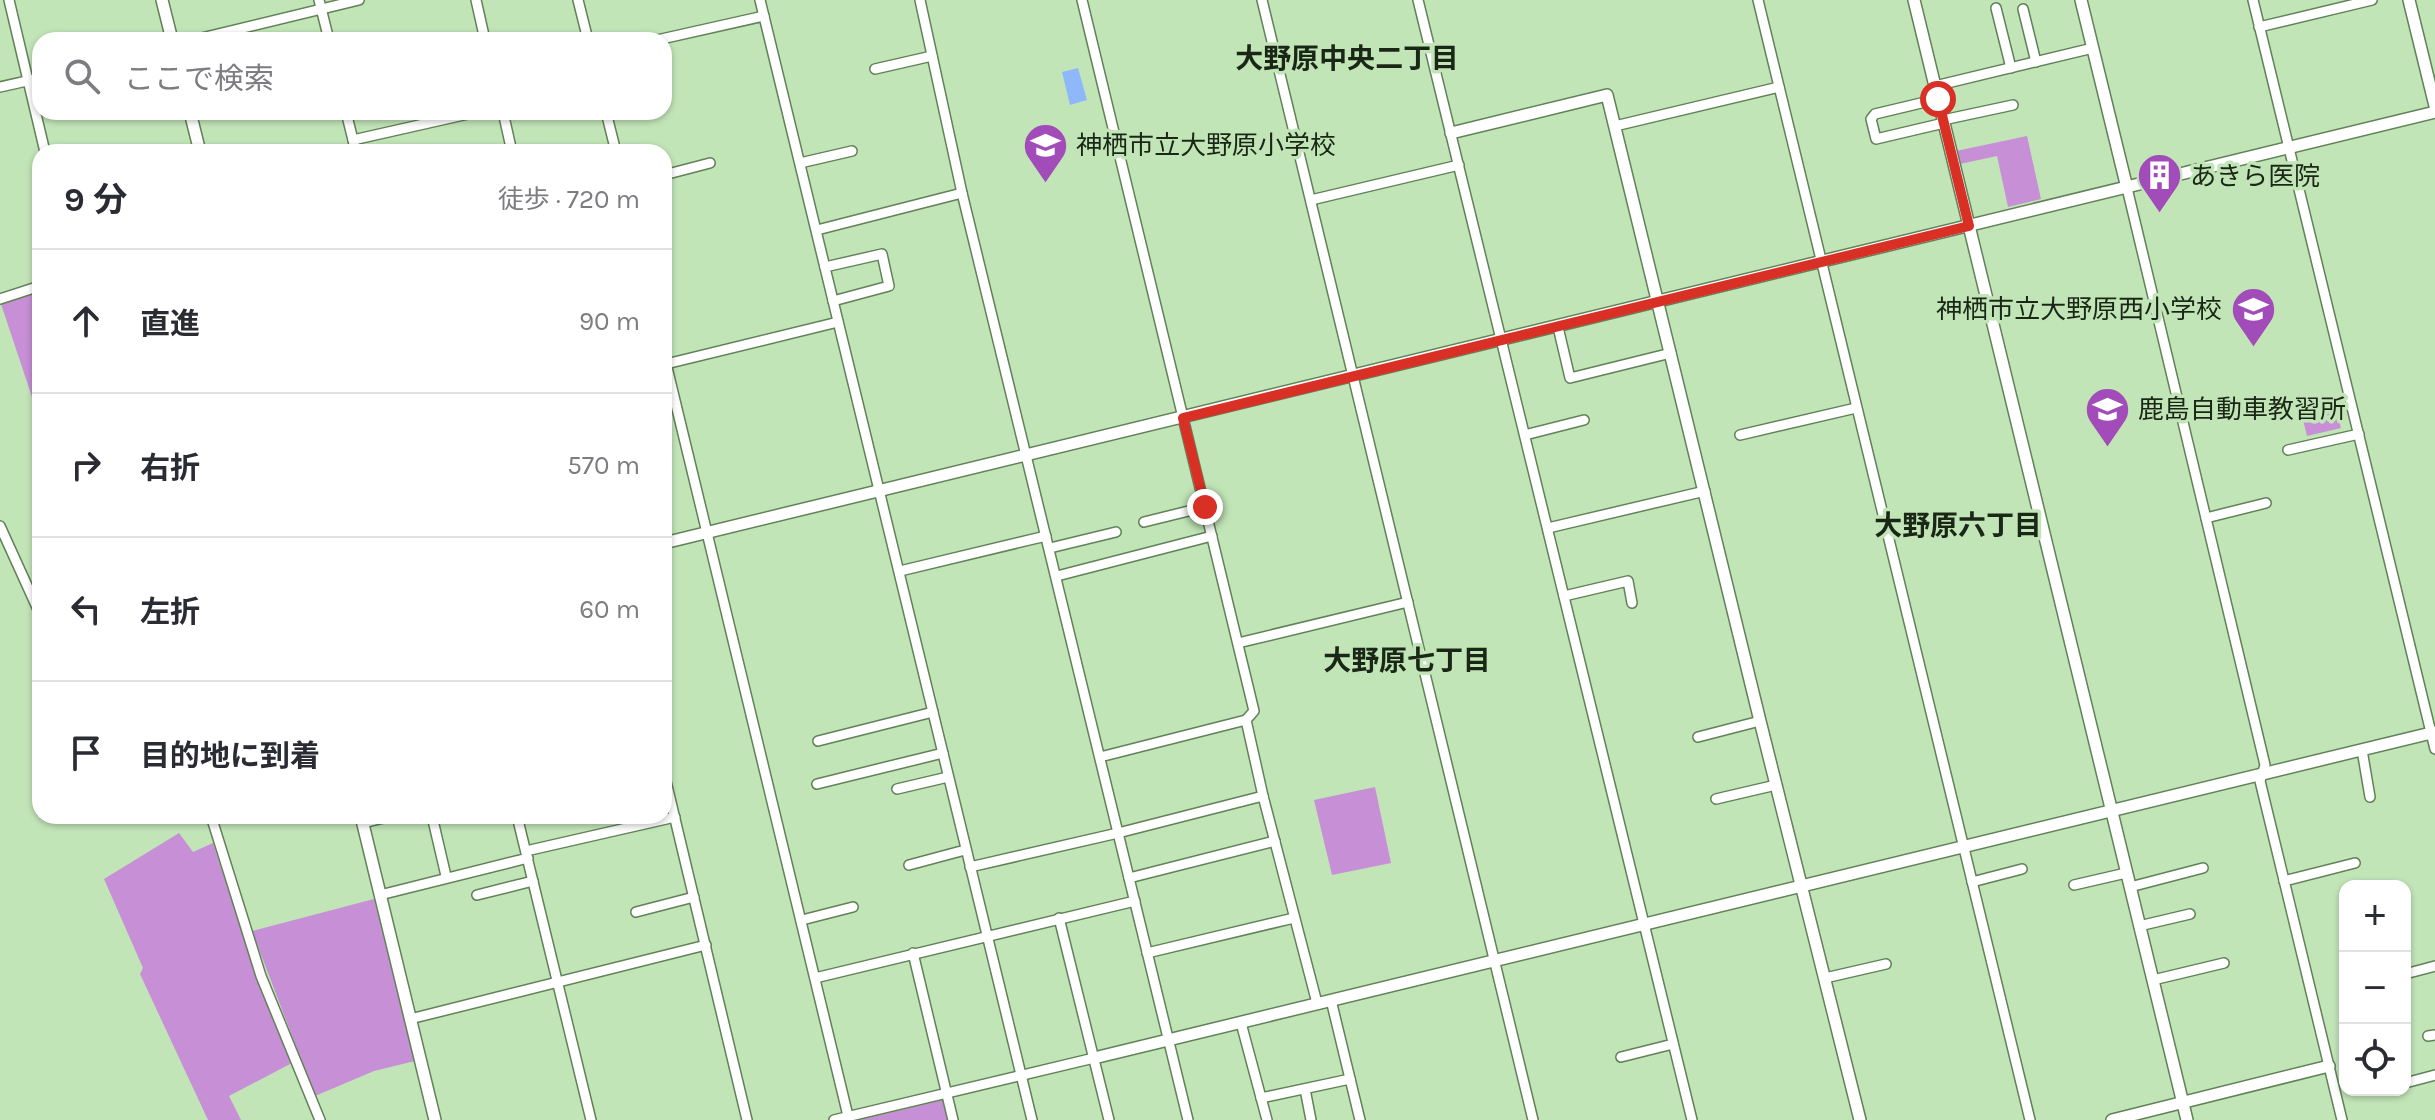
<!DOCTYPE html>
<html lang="ja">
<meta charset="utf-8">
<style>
:root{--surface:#fff;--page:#f2f2f3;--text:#2b2b33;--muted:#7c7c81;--line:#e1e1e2}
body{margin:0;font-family:Karla,"Noto Sans JP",sans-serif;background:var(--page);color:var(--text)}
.controls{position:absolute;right:24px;bottom:24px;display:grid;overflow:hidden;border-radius:16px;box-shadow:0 2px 6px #0004}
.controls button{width:72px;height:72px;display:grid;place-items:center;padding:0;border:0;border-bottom:2px solid var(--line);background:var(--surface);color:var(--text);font:40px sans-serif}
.stop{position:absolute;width:24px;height:24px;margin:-18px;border:6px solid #d93025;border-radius:50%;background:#fff}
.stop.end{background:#d93025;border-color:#fff;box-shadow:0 2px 8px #0008}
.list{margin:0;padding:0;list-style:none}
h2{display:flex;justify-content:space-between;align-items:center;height:104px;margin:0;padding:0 32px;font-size:34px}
h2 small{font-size:26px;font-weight:400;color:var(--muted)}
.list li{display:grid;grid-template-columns:52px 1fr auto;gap:24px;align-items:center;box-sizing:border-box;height:144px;padding:0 32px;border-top:2px solid var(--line)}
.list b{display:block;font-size:30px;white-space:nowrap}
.list em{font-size:26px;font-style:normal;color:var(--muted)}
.icon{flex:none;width:44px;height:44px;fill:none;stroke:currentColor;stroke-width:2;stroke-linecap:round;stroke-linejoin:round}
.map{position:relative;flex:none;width:2435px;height:1120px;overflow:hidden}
.search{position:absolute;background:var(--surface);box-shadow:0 2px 6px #0004;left:32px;top:32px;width:640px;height:88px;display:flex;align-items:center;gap:20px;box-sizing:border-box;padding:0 28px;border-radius:24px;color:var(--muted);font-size:30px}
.panel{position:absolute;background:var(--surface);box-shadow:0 2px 6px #0004;left:32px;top:144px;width:640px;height:680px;border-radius:24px}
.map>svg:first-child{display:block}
.green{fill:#c78fd6}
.water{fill:#8eb8f9}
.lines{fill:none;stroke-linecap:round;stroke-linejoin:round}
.minor-casing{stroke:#618158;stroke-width:12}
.tertiary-casing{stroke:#618158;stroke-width:14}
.minor{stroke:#fff;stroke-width:9}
.tertiary{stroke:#fff;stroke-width:11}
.route{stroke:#d93025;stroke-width:10}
.labels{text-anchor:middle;stroke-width:7;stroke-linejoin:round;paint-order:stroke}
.poi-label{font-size:26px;fill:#1a2716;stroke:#c2e5b8;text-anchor:start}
.neighbourhood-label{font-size:28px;font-weight:bold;fill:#1a2716;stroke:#c2e5b8}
</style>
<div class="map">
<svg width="2435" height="1120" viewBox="0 0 2435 1120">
<rect width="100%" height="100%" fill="#c2e5b8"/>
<g class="green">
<polygon points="2027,136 2041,199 2008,207 1997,156 1960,164 1956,151"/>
<polygon points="40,290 40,407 36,409 1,304"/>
<polygon points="2336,408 2341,428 2307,436 2302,416"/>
<polygon points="1375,787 1391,863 1332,875 1314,800"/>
<polygon points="179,833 193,852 213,843 255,973 292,1063 229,1096 241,1120 208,1120 140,974 143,968 104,879"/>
<polygon points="374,899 415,1061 374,1071 315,1096 252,931"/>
<polygon points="943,1100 948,1120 860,1120"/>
</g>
<polygon class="water" points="1078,68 1087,100 1070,105 1062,72"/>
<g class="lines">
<defs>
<g id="minor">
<polyline points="9,0 45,152"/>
<polyline points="319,0 329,40"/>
<polyline points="476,0 485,40"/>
<polyline points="578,0 588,40"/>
<polyline points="760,0 1032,1120"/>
<polyline points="920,0 962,193 1188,1120"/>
<polyline points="1082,0 1254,711 1246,720 1263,796 1317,1003"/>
<polyline points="1262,0 1533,1120"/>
<polyline points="1418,0 1692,1120"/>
<polyline points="1758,0 2030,1120"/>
<polyline points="2253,0 2435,749"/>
<polyline points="1996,8 2011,68"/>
<polyline points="2023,9 2036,62"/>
<polyline points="2259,27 2372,0"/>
<polyline points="193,40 359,0"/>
<polyline points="657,40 764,16"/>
<polyline points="875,69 932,56"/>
<polyline points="1935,86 2093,48"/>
<polyline points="0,87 40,78"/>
<polyline points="1938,99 1875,114 1871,119 1876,139 1944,123"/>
<polyline points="346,112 356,152"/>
<polyline points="503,112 512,152"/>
<polyline points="606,112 616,152"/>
<polyline points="1943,120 2013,105"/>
<polyline points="1615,126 1779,87"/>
<polyline points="353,140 477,112"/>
<polyline points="800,163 852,151"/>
<polyline points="664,175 710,163"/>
<polyline points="2127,188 2265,765 2260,781 2342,1120"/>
<polyline points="1311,200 1459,165"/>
<polyline points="817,230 962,193"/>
<polyline points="825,267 882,254 889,286 833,301"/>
<polyline points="0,299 40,286"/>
<polyline points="1558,327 1570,378 1671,353"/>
<polyline points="664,355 849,1120"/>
<polyline points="666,364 838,322"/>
<polyline points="1525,435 1584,420"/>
<polyline points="1740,435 1856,408"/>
<polyline points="2288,450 2359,434"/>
<polyline points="2206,518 2266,503"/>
<polyline points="1144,522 1205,507"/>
<polyline points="0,526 40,614"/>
<polyline points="1548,528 1705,491"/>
<polyline points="1050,548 1116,532"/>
<polyline points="900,571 1046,536"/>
<polyline points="1057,576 1212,536"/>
<polyline points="1564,596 1628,581 1632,603"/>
<polyline points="1238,643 1408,602"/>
<polyline points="1698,737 1760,721"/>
<polyline points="818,741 933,712"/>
<polyline points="2362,750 2370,797"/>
<polyline points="1100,757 1246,720"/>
<polyline points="664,773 747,1120"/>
<polyline points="817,784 943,753"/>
<polyline points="897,789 948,777"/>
<polyline points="1716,799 1776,785"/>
<polyline points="211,816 261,976 320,1120"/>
<polyline points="432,816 446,876"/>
<polyline points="517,816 591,1120"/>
<polyline points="363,823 392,816"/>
<polyline points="526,851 675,817"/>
<polyline points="909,865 965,850"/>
<polyline points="970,867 1118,833 1263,796"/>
<polyline points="1129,878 1275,841"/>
<polyline points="2284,881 2355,863"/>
<polyline points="1972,882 2022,869"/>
<polyline points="2074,885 2126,873"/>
<polyline points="2130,887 2203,868"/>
<polyline points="380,895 528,858"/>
<polyline points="477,895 533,881"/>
<polyline points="636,912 694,897"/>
<polyline points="1059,918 1109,1120"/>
<polyline points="802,920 853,907"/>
<polyline points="2139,926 2190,914"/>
<polyline points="913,953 953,1120"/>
<polyline points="1147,953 1294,918"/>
<polyline points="2405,974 2435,966"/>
<polyline points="815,978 1135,901"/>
<polyline points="1825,978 1886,964"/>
<polyline points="2153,980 2224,963"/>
<polyline points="1331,1000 1360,1120"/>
<polyline points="410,1019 706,945"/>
<polyline points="1241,1023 1267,1120"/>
<polyline points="2428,1036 2435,1035"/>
<polyline points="1621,1057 1673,1044"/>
<polyline points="2405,1083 2435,1075"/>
<polyline points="1305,1089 1311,1120"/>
<polyline points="1261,1098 1350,1079"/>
<polyline points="834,1120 1094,1058"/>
</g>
<g id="tertiary">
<polyline points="162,0 172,40"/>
<polyline points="1914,0 2187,1120"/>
<polyline points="2081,0 2127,188"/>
<polyline points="2409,0 2435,106"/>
<polyline points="190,112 200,152"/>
<polyline points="1451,133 1607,95 1760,721 1860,1120"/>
<polyline points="664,543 2435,112"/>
<polyline points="361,816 435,1120"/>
<polyline points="1094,1058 2435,732"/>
<polyline points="2112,1120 2329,1066"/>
</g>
</defs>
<use href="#minor" class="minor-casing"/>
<use href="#tertiary" class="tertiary-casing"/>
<use href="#minor" class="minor"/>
<use href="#tertiary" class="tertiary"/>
</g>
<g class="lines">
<polyline class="route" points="1205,507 1183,418 1969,226 1938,99"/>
</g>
<defs>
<symbol id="school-pin" viewBox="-11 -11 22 30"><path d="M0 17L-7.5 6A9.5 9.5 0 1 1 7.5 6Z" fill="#a24cb9" stroke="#c2e5b8"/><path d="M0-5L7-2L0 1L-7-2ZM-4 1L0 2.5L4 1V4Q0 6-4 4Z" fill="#fff"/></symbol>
<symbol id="building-pin" viewBox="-11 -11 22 30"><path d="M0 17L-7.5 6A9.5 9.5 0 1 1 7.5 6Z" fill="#a24cb9" stroke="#c2e5b8"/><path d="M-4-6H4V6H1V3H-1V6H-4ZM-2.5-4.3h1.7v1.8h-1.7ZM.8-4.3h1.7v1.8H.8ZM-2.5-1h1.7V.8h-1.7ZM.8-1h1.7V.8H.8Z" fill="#fff"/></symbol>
</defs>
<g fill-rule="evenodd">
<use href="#school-pin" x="1020" y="120" width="51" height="69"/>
<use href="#building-pin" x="2134" y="150" width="51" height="69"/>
<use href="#school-pin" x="2228" y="284" width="51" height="69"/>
<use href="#school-pin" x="2082" y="384" width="51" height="69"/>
</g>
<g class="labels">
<g class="poi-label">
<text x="1076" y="154">神栖市立大野原小学校</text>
<text x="2190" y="185">あきら医院</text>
<text x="2222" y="318" text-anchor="end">神栖市立大野原西小学校</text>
<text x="2138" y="418">鹿島自動車教習所</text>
</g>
<g class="neighbourhood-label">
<text x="1347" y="68">大野原中央二丁目</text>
<text x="1958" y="535">大野原六丁目</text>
<text x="1407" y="670">大野原七丁目</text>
</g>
</g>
</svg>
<div class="controls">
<button>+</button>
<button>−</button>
<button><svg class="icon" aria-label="locate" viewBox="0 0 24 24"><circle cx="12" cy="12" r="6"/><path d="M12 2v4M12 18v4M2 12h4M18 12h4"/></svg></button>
</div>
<div class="stop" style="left:1938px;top:99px"></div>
<div class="stop end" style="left:1205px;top:507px"></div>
<div class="search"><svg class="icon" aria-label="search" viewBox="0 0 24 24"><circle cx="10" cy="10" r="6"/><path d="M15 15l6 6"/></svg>ここで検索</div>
<section class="panel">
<h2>9 分<small>徒歩 · 720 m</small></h2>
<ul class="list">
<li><svg class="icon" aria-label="ahead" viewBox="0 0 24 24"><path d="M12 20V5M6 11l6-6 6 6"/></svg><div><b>直進</b></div><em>90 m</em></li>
<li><svg class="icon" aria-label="right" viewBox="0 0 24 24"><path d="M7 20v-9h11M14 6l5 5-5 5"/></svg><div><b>右折</b></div><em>570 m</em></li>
<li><svg class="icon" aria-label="left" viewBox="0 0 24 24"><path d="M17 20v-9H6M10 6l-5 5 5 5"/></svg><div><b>左折</b></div><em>60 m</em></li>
<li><svg class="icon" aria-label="arrive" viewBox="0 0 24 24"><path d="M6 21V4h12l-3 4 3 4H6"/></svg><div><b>目的地に到着</b></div></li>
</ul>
</section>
</div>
